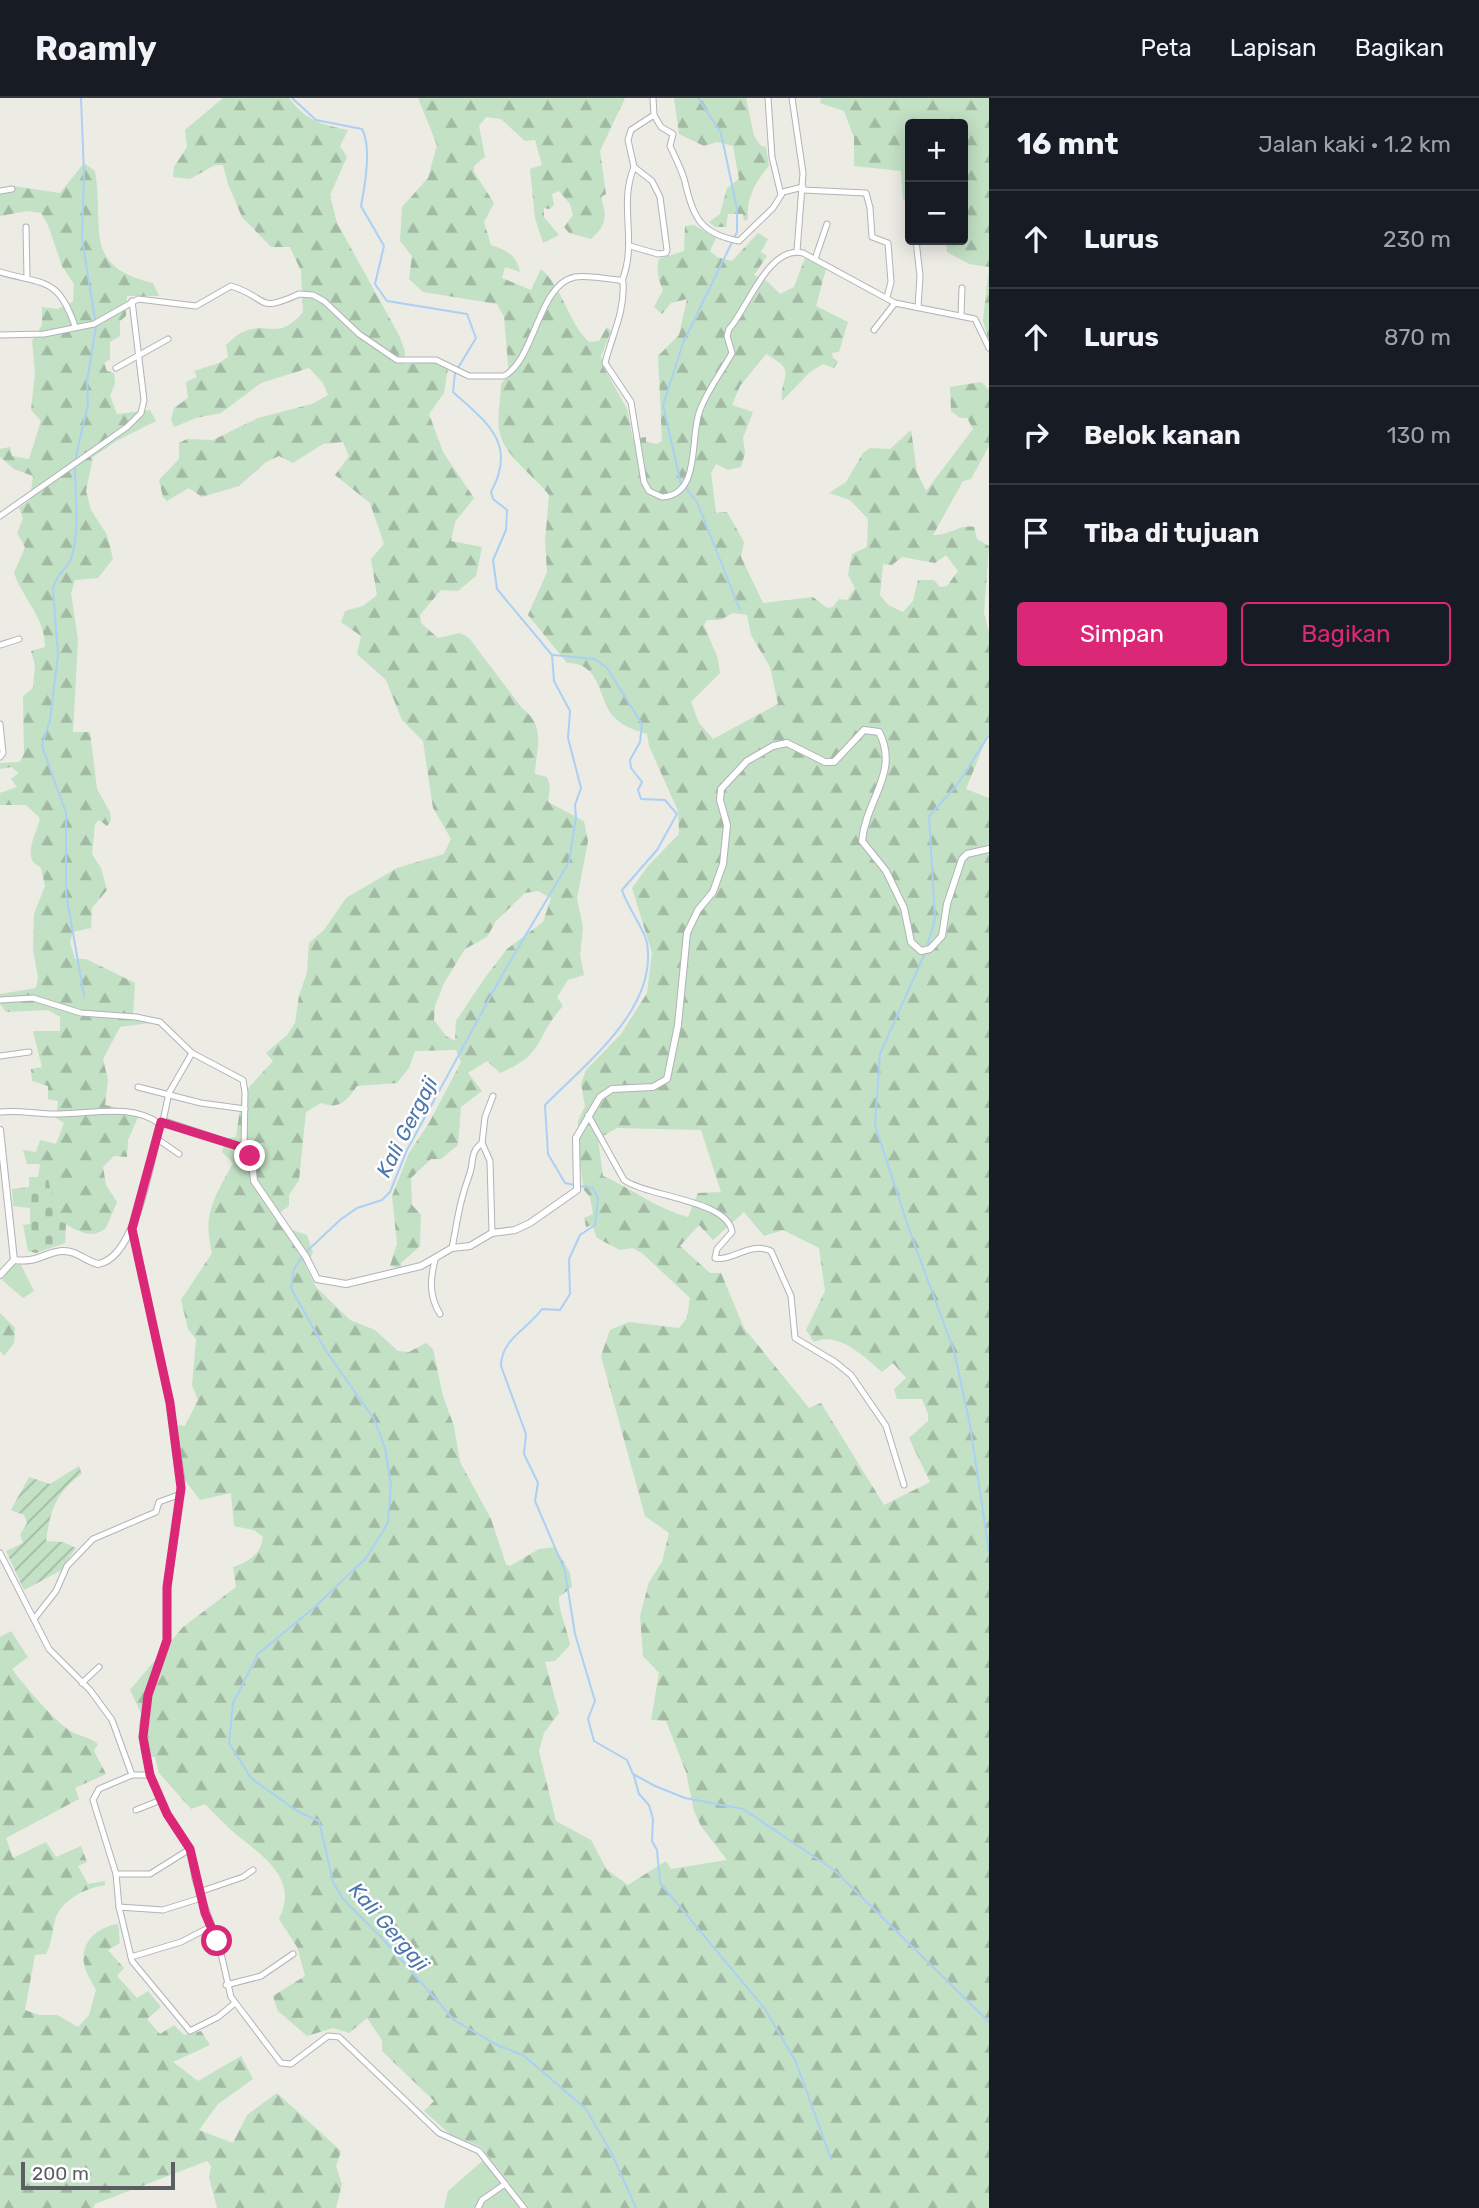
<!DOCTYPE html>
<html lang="id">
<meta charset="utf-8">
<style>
:root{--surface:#171b24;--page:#242831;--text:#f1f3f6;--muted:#9ea1a6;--line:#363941;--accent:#db2777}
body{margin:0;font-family:Rubik,sans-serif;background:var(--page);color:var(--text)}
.controls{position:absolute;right:21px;top:21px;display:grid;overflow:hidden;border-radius:7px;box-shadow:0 4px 18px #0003}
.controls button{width:63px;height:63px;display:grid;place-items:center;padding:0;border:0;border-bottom:2px solid var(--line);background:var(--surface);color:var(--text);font:35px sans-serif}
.scale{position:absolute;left:21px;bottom:18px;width:154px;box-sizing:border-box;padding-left:7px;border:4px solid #5c5e62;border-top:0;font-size:19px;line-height:24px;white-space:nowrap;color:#5c5e62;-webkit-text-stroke:5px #fff;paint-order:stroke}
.stop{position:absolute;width:21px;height:21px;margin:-16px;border:5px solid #db2777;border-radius:50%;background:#fff}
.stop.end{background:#db2777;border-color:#fff;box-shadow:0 2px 7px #0008}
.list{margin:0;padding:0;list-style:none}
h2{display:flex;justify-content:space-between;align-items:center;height:91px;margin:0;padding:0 28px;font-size:30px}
h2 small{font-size:23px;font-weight:400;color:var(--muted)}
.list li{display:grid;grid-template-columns:46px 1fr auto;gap:21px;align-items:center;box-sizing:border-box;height:98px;padding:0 28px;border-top:2px solid var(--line)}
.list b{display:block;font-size:26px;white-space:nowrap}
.list em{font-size:23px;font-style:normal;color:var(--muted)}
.actions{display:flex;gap:14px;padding:21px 28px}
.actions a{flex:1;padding:16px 0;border:2px solid var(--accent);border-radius:7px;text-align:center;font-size:24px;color:var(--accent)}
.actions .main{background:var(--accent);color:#fff}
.icon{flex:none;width:38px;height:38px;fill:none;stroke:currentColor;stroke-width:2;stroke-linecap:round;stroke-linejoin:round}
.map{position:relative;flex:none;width:989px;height:2110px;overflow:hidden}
header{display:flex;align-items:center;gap:42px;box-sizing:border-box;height:98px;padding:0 35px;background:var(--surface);border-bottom:2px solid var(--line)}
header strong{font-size:33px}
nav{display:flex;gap:38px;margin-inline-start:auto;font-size:24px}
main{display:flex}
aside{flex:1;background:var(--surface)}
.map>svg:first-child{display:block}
.green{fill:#c3e1c5}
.forest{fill:url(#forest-firs);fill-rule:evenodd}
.cemetery{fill:url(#cemetery-stones)}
.garden{fill:url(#garden-furrows)}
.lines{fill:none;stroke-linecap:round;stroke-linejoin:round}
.stream{stroke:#abd0f5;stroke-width:2}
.minor-casing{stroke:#b1b3b7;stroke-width:7}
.tertiary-casing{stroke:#b1b3b7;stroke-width:8}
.minor{stroke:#fff;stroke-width:5}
.tertiary{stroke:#fff;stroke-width:6}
.route{stroke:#db2777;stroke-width:9}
.labels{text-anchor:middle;stroke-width:5;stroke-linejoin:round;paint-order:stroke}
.water-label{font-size:21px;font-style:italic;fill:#4e77ad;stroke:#fff}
</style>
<header>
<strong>Roamly</strong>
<nav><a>Peta</a><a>Lapisan</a><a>Bagikan</a></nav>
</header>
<main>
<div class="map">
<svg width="989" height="2110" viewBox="0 0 989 2110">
<defs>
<pattern id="forest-firs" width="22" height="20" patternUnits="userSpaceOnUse" patternTransform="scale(1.75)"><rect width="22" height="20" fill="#c3e1c5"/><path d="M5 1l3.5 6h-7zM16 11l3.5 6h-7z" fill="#a2baa3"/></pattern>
<pattern id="cemetery-stones" width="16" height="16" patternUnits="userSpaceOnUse" patternTransform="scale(1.75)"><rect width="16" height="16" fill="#c3e1c5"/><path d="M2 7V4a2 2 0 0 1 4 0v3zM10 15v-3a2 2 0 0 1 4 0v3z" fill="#a2baa3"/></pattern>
<pattern id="garden-furrows" width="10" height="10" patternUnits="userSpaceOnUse" patternTransform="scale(1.75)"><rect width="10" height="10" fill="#c3e1c5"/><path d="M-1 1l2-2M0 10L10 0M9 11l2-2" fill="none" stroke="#a2baa3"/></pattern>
</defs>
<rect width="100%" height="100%" fill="#ecebe4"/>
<g class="green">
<polygon points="13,1166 21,1167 34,1193 23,1200 2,1182"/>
<polygon points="488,2058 530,2110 444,2110 448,2093"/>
</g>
<g class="forest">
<path d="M223,0H289C305,22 322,27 348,32L340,48L347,59L330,97L337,125L400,239L405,254L404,266L434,264L448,270L444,295L429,316L443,354L474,400L455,424L451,443L482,449L476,478L458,493L441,492L420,517L421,525L438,540L460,535L469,540L522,610C547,630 536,648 535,676L547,679L550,689L548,704L584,723L588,743L577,800L583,830L580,857L584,877L568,882L557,899L563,908C533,941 547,955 500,975L487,963L468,975L482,993L461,1009L458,1047L441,1061H431L411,1080L412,1107L421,1117L420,1148L401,1165V1170L390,1168L397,1146L392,1098L409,1055L429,1025L461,964L456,952L415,953L409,970L397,985L357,988C347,1003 339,1012 321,1005L306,1014L299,1082L289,1097V1108L275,1118L281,1128L307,1137L313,1155L305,1167L316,1189L350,1222L375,1232L398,1253L409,1254L426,1245L433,1251L443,1298L454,1328L460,1364L491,1421L506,1466L510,1468L539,1451L555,1449L570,1475L572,1489L559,1499C558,1512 568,1533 570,1547L555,1563L545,1564L559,1615L544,1635L539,1653L556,1723L591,1742L607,1772L628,1787L666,1763L671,1771L727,1762L701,1728L694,1713L686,1674L666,1623L651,1622L659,1575L643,1558L640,1518L649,1484L662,1464L669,1435L645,1418L601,1258L610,1232L629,1224L679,1230L687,1220L690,1200L642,1155L632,1150L620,1152L597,1140L592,1127L586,1129L584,1120L593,1116L590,1099L584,1092L578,1054V1023L585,1008L581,986L586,972L621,936L647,895L652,855L632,790L648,768L679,736L678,713L649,648L647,636C635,632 621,628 612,617C598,599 600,564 567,565L528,517L547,474L545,444L549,397C533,376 503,358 499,331C497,317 501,300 501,286L509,277L504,219L497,206L423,194L409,181L412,158L400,143L402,109L428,80L437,47L418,0H625L600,53L606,96L601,99C607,119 607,127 591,141L569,135L564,129L573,117L570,106L559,93L552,96L554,107L549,111L544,110V119L559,137L543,145L535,120L530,71L542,67L535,42L525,43L501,21L486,19L479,28L485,59L474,68V74L494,105L484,124L491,147C506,152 517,157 520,174L505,169L502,180L531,192L541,171C564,191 567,223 589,244L599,243L607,229L611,233L601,258L604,270L627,311L633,341L646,339V344L657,346L662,343L658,258L679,237L687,201L671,205L662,216L654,209L663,192C658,181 656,173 659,161L684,153L685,128L694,127L716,140L710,153L717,159L732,163L758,135L768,141L761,154L767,158L754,177L767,183L780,196L794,189L805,160L826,171L816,208L848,224L839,254L832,255L833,260L838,263L834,270L823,266L810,274L782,303C779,276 800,275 766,256L740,288L732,307L753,314L743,340L745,355L741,369L728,372L716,366L711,375L716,415L727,414L744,444L741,459L763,505L813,499L827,510L833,509L839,501L847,502L855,490L848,477L852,456L867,449L868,421L850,402L829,395L846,384L863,355L870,350L890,351L911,332L917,374L926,393L973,331L967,320H960L951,313L950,289L981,284L989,292V348L971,381L963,383L933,437C948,438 960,426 974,429L977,441L989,448L984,515L989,535V634L966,691L989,700V2110H530L481,2049L451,2037L424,2013L434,2003L382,1953V1942L367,1920L349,1935L333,1930L307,1938L278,1913L273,1898L305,1878L297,1849L279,1821C299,1781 264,1759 237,1737C226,1728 216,1717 205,1706L191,1711L159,1675L155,1659H149L147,1627L130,1592L183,1529L236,1489L233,1469C248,1464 261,1457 263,1439L254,1432L234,1428L231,1395L200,1402L177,1372L169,1326L185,1328L198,1302L192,1287L196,1241L188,1231L181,1202L212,1155C202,1115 215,1099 233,1065L222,1054L226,1040L236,1039L242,997L273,963L266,955L287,937L295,925L299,898L307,874L309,845L324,832L346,800L397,770L444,756L451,741L433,710L423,643L402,622L386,582L357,556L361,538L341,524L345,513L363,508L377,497L371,461L384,446L370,405L335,377L349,358L343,344L323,346L293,365L279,358L266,364L239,388L202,399L189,390L167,403L163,399L159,382L179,361V345L187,341L213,342L258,320L312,306L328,297L323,285L309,270L261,285L221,315L196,320L174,329L171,322L174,310L188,300L186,284L197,279L194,273L219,265L228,259L226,247C231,243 238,235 245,233C267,224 279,243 303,214L301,173L290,149H271L242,119L228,86L223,67H215L190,81L173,79L174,69L187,49L185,32ZM946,457L958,473L947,488L940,489L934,482H918L913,503L903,514L888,507L880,497L883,466L892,467L902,459L935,465ZM732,515L747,517L751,537L770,569L778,606L713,641L699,625L691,604L720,575L718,561L704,527L707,522H721ZM538,793L551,800L543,824L507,851L484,881L456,923L455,943L446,938L434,922L435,908L444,885L465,851L487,839L496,823L525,795ZM617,1030L701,1032L721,1094L698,1095L688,1119C657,1111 633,1091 603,1078L598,1041ZM744,1114L764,1138L783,1132L819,1150L825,1193L806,1232L814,1244C839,1233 864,1259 882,1274L893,1265L906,1280L894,1291L897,1301H922L928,1316V1323L909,1340L930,1384L884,1407L821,1305L809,1310L744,1230L721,1175H710L680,1148L699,1127L713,1142Z"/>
<path d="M674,0H746L754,38L761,48L766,49L769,68C756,83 746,100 748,121L744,123L743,116H728L726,129H715L709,124L720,116L727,90L739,81L733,48L717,44L704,48L679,36Z"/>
<polygon points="821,0 989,0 989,244 983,222 989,169 969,166 947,154 946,142 963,142 963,26 910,26 910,106 903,101 901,73 854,68 854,40 844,13 820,5"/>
<path d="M84,65L95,73L96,79C103,134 84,169 153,185L159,198H127L126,218L120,223V238L110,244V261L104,265L107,273L114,275L115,285L110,298L117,316L150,312L156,323L118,342L93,359L86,393L91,412L107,437L113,461L98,480L75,482L71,495L78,542L73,634H90L97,691L110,714L111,723L107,728L99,722L95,726L92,756L101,770L107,792L92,810L91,830L73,834L70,844L75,861H86L135,885L133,917L149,925L120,929L103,961L108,982L105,1007L140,1015L128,1042L127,1059L114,1058L103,1069L106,1087L117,1104L106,1130C90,1143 77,1132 62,1124C58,1108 48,1093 48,1076L39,1074L40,1066H27L23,1052L36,1054L40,1042L56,1046L64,1025L56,1020L58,1003L48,1001V988L32,983L31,971L42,969L33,933H60V919L48,912L6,914L0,906V896L36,890L38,880L33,851L34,816L45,788L41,770C20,759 37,737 40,720L26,707H0V695L17,689L11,681L19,675L11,669L0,671V665L20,664L24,655L23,598L33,590L35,567L31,553L45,549C45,519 23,501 14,475L25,449L17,435L23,420L19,410L30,402L33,378L14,371L0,359V351L10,349L12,358L29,361L41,323L31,312L35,275L32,243L42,227V209L57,211L73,204L74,186L62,168L48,127L41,115L27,113L0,118V95L10,94L13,88L60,95Z"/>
<polygon points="0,1215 15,1230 14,1245 4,1258 0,1253"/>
<path d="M11,1533L28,1559L12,1571C23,1586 58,1628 74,1635C83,1639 89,1639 98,1646L94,1653L106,1676L75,1690L79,1701L6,1740L13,1760L46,1744L56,1759L81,1748L87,1764L78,1768L88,1786L105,1783V1787C85,1790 61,1802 55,1822C52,1834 52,1845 46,1856L35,1857L25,1912L39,1917H57L78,1929L89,1917L96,1892C92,1884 85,1874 84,1865C80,1844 99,1828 118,1826L120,1845L108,1852L124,1870L117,1878L137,1900L148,1893L161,1909L147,1921L160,1936L174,1927L184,1937L201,1933L210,1947L173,1964L198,1983L241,1958L253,1981L218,2006L199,2032L233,2045L247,2017L277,1995L341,2053L336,2068L342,2086L336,2110H217L209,2079L211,2068L207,2063L95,2106L93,2110H0V1539Z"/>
</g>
<path class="cemetery" d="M39,1074L48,1076C48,1092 58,1108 62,1124L66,1126L65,1145L36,1155L28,1153L23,1127L30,1126V1110L13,1108L12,1091L29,1089V1079H38Z"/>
<path class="garden" d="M79,1368L82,1376C56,1393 50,1414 46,1443L63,1444L76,1450L60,1473L24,1492L6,1453L23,1445L20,1437L27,1425L24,1417L11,1412L29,1379L50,1386Z"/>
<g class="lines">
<g class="stream">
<polyline points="81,0 84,75 82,140 95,222"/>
<path d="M292,0L316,22L362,31C372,49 365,88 361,108L384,148L375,186L387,203L467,216L476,240L458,270"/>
<polyline points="75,363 88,306 87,284 96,228"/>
<path d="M75,368C75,397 80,431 72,458C68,472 55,476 53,491L58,557L50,622L42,648L66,715V795L84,898"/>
<polyline points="681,386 663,307 683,245 737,134 737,111 721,35 698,0"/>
<polyline points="685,389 697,404 740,512"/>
<path d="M553,557L595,561L607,570L642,626L640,644L630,662L631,670L642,684L638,692L641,701L665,702L677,716L657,752L622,792C627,809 644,830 647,845C658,911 586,965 545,1007L548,1056L565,1085L575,1087"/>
<polyline points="927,849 935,821 929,718 957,687 989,637"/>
<polyline points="925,855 880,956 875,1027 910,1134 954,1253 970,1327 989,1454"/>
<path d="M580,1088L593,1090L598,1101L595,1127L580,1137L569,1161L570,1196L560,1212L542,1211C528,1231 501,1241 501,1268L526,1336L524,1356L538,1385L535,1403L565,1473L575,1536L595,1603L588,1621L594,1643L627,1662L633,1676L655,1688L685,1700L743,1711L834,1772L989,1924"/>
<path d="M305,1155L340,1122L357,1110L382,1102L390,1094L407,1052L505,872L569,764L576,719L575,707L581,690L568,640L570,613L554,583L552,557L497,491L493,462L506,432L507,412L493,401L491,394C518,345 486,324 453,294L455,275"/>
<polyline points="302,1159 294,1171 291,1190 326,1253 374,1321 385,1350 391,1386 388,1425 366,1460 316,1508 258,1556 233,1605 229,1645 251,1680 297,1713 319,1723 333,1784 343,1801 382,1840 454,1922 499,1948 523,1957 586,2011 612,2056 636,2110"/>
<polyline points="634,1678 639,1696 649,1707 653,1721 652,1743 657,1752 660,1785 765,1911 796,1964 831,2061"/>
</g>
<defs>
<g id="minor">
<polyline points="768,0 772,59 781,97"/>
<polyline points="792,0 803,75 797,153"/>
<path d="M654,17L661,29L673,36L670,48C675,59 682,72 685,84C693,120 701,136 739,143L773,110L783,94L803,89"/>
<polyline points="803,92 866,95 870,110 872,139 888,145 891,184 887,199"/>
<polyline points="0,93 12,91"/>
<polyline points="26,129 27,180"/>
<polyline points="916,142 920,178 918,209"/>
<polyline points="630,148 658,156 666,155 667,152 660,99 652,83 634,69 628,42 631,32 654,17 653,0"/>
<polyline points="815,161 827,126"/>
<path d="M0,174C45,187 58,179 75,228"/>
<path d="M622,183C638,142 618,108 634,69"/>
<polyline points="961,218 962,190"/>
<polyline points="874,232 895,205"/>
<path d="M0,237L44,236L94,226L138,201L196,208L231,188C270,200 255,216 299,196L313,197L324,203L359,236L397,262H436L469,278H504C535,262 538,186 575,179C589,177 605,181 619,182L623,184C625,214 612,237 605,265L631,304L644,384L649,393L662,399C702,397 689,339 700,312C708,291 721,275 732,255L727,238L729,231C748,210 768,147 803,155L895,205L975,221L989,250"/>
<polyline points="116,270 168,241"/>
<polyline points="0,418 127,329 141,315 144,302 132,203"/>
<polyline points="0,547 19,541"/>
<polyline points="0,626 3,655 0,659"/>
<polyline points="0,902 33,900 81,915 136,919 160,924 192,955 243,982 245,994 244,1050"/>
<polyline points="0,958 29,954"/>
<polyline points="138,989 201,1005 245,1011"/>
<path d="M0,1014C19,1012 37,1016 56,1016C89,1017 130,1004 160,1026"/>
<path d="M588,1017L624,1082C648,1099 728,1102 732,1134L717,1151L715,1160C732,1164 750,1143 771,1153L791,1198L795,1240L835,1264L851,1277L886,1328L904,1387"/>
<polyline points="163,1023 169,995 192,955"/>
<polyline points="156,1040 179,1056"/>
<polyline points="482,1045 490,1063 492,1135"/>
<polyline points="132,1131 170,1305 182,1382 168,1489 167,1542 148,1597 143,1626 144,1651 150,1677"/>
<path d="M452,1150C458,1120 459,1105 470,1075C474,1062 470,1054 482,1045L485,1019L493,998"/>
<path d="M435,1162C430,1182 429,1198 440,1216"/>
<polyline points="0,1455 49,1551 90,1592 112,1622 132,1677 150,1677 168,1716 190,1751 195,1781 220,1851 231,1899 281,1965 291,1966 328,1938 339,1939 439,2035 479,2053 524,2110"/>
<polyline points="34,1521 56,1493 67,1468 93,1441 156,1414 159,1404 181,1396"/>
<polyline points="82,1585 99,1569"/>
<polyline points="132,1677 99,1691 93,1702 116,1776 119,1809 132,1863 190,1933 218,1919 235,1905"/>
<polyline points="136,1712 161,1702"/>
<polyline points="116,1776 150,1776 190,1751"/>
<polyline points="199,1794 243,1779 253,1772"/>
<polyline points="119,1809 163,1812 201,1800"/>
<polyline points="131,1859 181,1844 210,1829"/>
<polyline points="226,1887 261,1878 293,1856"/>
<polyline points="478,2110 482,2102 505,2086"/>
</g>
<g id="tertiary">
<polyline points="0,1032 14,1162 0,1177"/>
<path d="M14,1162C39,1165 42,1155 62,1153C76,1152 85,1163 98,1166C137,1160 151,1059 160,1026L163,1023L244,1050L252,1065L254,1083L306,1159L317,1181L346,1186L421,1168L452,1150L470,1148L492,1135L515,1132L530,1125L577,1092L576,1040L600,999L612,991L653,989L667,981L678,927L687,835L698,812L713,794L723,766L727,727L720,702L721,691L747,663L773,648L787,645L825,664H834L864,632L879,634C900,674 866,701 862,743L886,773L904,810L911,844L921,853L930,851L942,838L947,806L962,761L967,756L989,751"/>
</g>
</defs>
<use href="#minor" class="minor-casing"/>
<use href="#tertiary" class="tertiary-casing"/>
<use href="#minor" class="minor"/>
<use href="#tertiary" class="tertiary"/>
</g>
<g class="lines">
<polyline class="route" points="217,1843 205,1815 190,1751 167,1716 150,1677 143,1639 148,1597 167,1542 167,1489 181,1390 170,1305 132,1131 161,1024 244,1050 250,1058"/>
</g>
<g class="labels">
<g class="water-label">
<text transform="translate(407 1029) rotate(-63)" y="7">Kali Gergaji</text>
<text transform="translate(389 1829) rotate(49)" y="7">Kali Gergaji</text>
</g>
</g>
</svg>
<div class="controls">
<button>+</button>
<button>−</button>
</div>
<div class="scale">200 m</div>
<div class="stop" style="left:217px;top:1843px"></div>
<div class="stop end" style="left:250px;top:1058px"></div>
</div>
<aside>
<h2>16 mnt<small>Jalan kaki · 1.2 km</small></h2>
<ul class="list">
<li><svg class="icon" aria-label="ahead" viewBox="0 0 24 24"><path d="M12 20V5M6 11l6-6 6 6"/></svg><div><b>Lurus</b></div><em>230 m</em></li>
<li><svg class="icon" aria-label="ahead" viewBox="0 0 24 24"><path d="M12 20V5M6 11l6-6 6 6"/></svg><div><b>Lurus</b></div><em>870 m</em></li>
<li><svg class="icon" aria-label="right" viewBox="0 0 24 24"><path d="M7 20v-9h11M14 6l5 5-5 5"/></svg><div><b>Belok kanan</b></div><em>130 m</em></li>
<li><svg class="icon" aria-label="arrive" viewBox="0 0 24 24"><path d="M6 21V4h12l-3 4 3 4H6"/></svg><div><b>Tiba di tujuan</b></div></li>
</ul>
<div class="actions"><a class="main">Simpan</a><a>Bagikan</a></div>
</aside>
</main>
